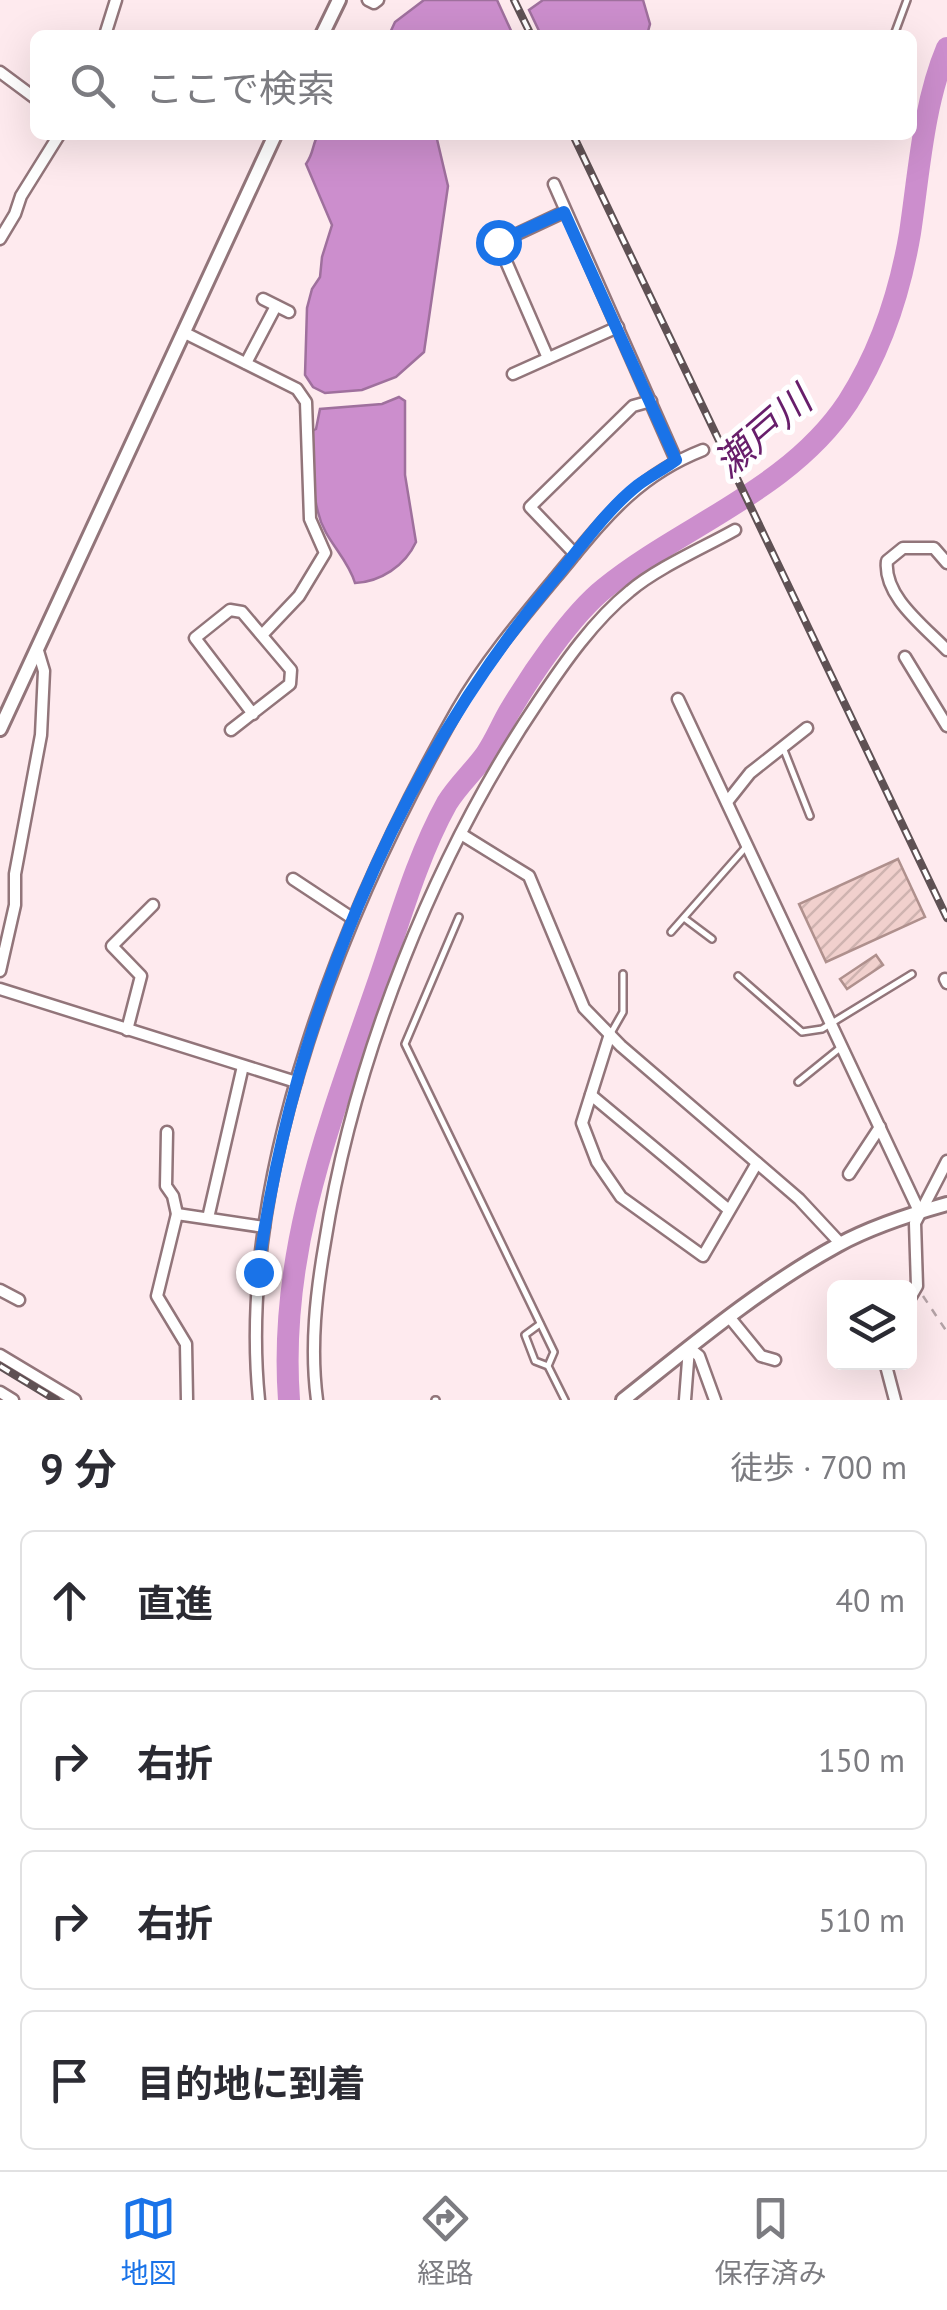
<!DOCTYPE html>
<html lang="ja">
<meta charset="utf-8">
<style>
:root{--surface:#fff;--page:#f7f7f7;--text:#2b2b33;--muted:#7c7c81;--line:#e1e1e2;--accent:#1a73e8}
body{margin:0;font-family:"PT Sans","Noto Sans JP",sans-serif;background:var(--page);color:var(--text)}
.controls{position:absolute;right:30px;bottom:30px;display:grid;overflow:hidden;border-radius:15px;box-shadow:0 10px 40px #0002}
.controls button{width:90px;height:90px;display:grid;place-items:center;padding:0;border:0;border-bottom:2px solid var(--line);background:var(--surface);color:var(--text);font:50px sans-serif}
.stop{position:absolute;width:30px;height:30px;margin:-22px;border:8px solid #1a73e8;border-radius:50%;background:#fff}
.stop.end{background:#1a73e8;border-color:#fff;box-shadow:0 2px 10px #0008}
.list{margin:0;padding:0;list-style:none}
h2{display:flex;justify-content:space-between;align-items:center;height:130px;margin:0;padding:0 40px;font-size:42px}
h2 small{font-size:32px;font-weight:400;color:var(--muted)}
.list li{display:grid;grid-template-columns:65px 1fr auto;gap:30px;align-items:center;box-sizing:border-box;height:140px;margin:0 20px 20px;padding:0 20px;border:2px solid var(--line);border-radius:15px}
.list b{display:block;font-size:38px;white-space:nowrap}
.list em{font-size:32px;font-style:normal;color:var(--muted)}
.icon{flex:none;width:55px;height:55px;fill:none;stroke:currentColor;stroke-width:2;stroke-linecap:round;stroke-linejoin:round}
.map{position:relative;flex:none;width:947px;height:1400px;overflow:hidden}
.search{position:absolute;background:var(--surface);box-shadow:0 10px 40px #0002;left:30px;right:30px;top:30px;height:110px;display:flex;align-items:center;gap:25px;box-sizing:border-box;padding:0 35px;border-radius:15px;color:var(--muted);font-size:38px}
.sheet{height:770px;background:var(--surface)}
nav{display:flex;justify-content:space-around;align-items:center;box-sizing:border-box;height:140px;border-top:2px solid var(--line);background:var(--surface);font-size:28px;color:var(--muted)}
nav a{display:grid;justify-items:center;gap:5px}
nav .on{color:var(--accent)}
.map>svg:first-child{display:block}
.water{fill:#cc8ecd;stroke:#9f709d;stroke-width:2.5}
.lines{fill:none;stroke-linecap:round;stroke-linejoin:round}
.river{stroke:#cc8ecd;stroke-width:22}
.building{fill:url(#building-hatch);stroke:#af908d;stroke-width:2.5}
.service-casing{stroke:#92757a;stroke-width:10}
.minor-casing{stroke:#92757a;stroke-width:15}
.tertiary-casing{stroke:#92757a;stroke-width:18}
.path{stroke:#b5a3a7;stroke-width:2.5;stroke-dasharray:8 8;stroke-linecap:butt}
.service{stroke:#fff;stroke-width:5}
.minor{stroke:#fff;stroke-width:10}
.tertiary{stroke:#fff;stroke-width:12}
.rail-casing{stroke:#5f5154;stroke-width:8}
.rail{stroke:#fff;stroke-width:4;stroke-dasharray:11;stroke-linecap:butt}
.route{stroke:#1a73e8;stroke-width:12}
.labels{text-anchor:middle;stroke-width:10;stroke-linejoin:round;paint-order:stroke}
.water-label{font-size:38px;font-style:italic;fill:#681e6b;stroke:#fff}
</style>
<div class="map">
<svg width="947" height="1400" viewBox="0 0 947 1400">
<defs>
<pattern id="building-hatch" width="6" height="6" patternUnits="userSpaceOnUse" patternTransform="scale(2.5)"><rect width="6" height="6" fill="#f1d0cd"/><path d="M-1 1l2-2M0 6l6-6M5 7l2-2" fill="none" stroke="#cfb3b0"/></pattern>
</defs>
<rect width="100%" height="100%" fill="#feeaee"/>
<g class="water">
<polygon points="424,0 497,0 513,35 389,35 395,22"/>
<polygon points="543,0 643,0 650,24 647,35 541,35 529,10"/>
<path d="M318,135H436L448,186L424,352L396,377L362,390L325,393L313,387L305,375L307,308L312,289L320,277L322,257L332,225L306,164C314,153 312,145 318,135Z"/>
<path d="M399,397L405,401V475L416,542C405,566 380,582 355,583C347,556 324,540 318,512C311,487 314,456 312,431L316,429L320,409L382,404Z"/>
</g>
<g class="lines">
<path class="river" d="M289,1400C278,1250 331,1119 379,980C399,922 417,857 447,803C458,785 474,771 486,754C495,741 501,726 509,712C531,675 571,615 605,588C683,525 790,490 848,402C880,352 900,292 910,233C919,173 923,105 947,48"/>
</g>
<g class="building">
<polygon points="898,859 925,917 826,962 799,904"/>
<polygon points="876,955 883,965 847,989 840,979"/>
</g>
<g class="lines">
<defs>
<g id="service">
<polyline points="894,35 907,0"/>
<polyline points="784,750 810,816"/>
<polyline points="459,917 405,1044 554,1352 548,1366 565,1400"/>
<polyline points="684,918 712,939"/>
<polyline points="671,932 745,848"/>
<polyline points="738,976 802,1032 822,1029 912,974"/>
<polyline points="611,1033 623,1012 623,974"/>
<polyline points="798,1082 840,1048"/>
<polyline points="540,1324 525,1335 535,1361 548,1366"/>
<polyline points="435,1400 436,1400"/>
</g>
<g id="minor">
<polyline points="368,0 374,3 378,0"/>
<polyline points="105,35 116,0"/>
<polyline points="0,72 35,98"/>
<polyline points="554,184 676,460"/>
<polyline points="0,239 15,214 21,196 59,135"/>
<polyline points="263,299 289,312"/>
<polyline points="183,332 297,389 306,402 310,519 325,553 299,596 262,635"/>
<polyline points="548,358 498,243 564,212"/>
<polyline points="246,363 276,306"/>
<polyline points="513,374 618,327"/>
<polyline points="575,554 530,507 633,406 651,401"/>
<path d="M947,563L934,548H903L887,561C883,596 924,626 947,650"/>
<polyline points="905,657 947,726"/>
<polyline points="678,699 919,1211"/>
<polyline points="231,730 290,684 291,670 242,612 230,610 195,638 253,714"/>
<polyline points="727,802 750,773 807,728"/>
<polyline points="461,834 529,876 584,1008 621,1046 799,1199 840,1243"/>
<polyline points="293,879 352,918"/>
<polyline points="0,971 15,905 15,874 41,735 44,671 38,651"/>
<polyline points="945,979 947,983"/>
<polyline points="0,989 296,1082"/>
<polyline points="127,1030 141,976 112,946 153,905"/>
<polyline points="610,1034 582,1123 597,1162 621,1197 703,1256 757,1163"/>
<polyline points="591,1095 729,1210"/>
<polyline points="167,1132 166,1186 173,1196 177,1214"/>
<polyline points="849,1174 880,1127"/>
<polyline points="208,1218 243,1066"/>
<polyline points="0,1290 19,1300"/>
<polyline points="910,1298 917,1286 915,1223 947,1161"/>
<polyline points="730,1318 761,1356 775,1360"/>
<polyline points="689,1348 699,1356 715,1400"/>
<polyline points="0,1355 75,1400"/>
<polyline points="885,1362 895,1400"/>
<polyline points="0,1392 13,1400"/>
<polyline points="187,1400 186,1344 157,1296 177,1214 264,1227"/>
<path d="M259,1400C236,1173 346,905 457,710C484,663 521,619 556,577C602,522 634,477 703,450"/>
<path d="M317,1400C310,1347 316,1294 325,1242C354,1058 434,856 538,702C564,663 594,620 630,591C657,568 703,548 735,530"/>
<polyline points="685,1400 689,1348"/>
</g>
<g id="tertiary">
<polyline points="322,35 339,0"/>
<polyline points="0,729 275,135"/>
<path d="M623,1400C691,1346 761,1287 838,1245C871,1227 911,1214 947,1204"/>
</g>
</defs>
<use href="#service" class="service-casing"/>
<use href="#minor" class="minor-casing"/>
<use href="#tertiary" class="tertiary-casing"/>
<polyline class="path" points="923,1296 947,1332"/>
<use href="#service" class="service"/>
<use href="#minor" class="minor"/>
<use href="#tertiary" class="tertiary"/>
<defs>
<g id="rail">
<polyline points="514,0 531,35"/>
<polyline points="573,135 947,918"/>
<polyline points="0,1366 56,1400"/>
</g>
</defs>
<use href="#rail" class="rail-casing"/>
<use href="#rail" class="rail"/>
</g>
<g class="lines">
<path class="route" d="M258,1272C291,1028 393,772 552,582C579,550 605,511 638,485C650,476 664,469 676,460L564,212L498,242"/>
</g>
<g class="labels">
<g class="water-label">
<text transform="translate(763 432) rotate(-41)" y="13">瀬戸川</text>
</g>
</g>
</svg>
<div class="controls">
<button><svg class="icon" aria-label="layers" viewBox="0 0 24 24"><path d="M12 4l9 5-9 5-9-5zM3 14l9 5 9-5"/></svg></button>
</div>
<div class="stop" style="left:498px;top:242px"></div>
<div class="stop end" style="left:258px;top:1272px"></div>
<div class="search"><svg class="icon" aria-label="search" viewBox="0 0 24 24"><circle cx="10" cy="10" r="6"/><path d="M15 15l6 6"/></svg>ここで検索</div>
</div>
<section class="sheet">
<h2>9 分<small>徒歩 · 700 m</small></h2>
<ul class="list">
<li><svg class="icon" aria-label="ahead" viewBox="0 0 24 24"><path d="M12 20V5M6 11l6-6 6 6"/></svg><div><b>直進</b></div><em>40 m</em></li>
<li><svg class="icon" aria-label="right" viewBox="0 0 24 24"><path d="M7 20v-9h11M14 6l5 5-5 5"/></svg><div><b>右折</b></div><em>150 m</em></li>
<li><svg class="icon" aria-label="right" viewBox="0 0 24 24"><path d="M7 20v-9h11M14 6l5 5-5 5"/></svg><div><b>右折</b></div><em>510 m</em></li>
<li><svg class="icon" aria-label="arrive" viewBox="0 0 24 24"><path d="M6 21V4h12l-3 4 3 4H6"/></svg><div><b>目的地に到着</b></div></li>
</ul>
</section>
<nav>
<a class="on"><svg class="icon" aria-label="map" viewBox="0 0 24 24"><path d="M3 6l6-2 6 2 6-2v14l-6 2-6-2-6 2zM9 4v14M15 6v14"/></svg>地図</a>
<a><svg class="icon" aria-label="directions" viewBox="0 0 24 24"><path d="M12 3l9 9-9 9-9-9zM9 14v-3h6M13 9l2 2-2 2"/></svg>経路</a>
<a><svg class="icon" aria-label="saved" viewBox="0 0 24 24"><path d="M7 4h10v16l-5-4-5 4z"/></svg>保存済み</a>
</nav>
